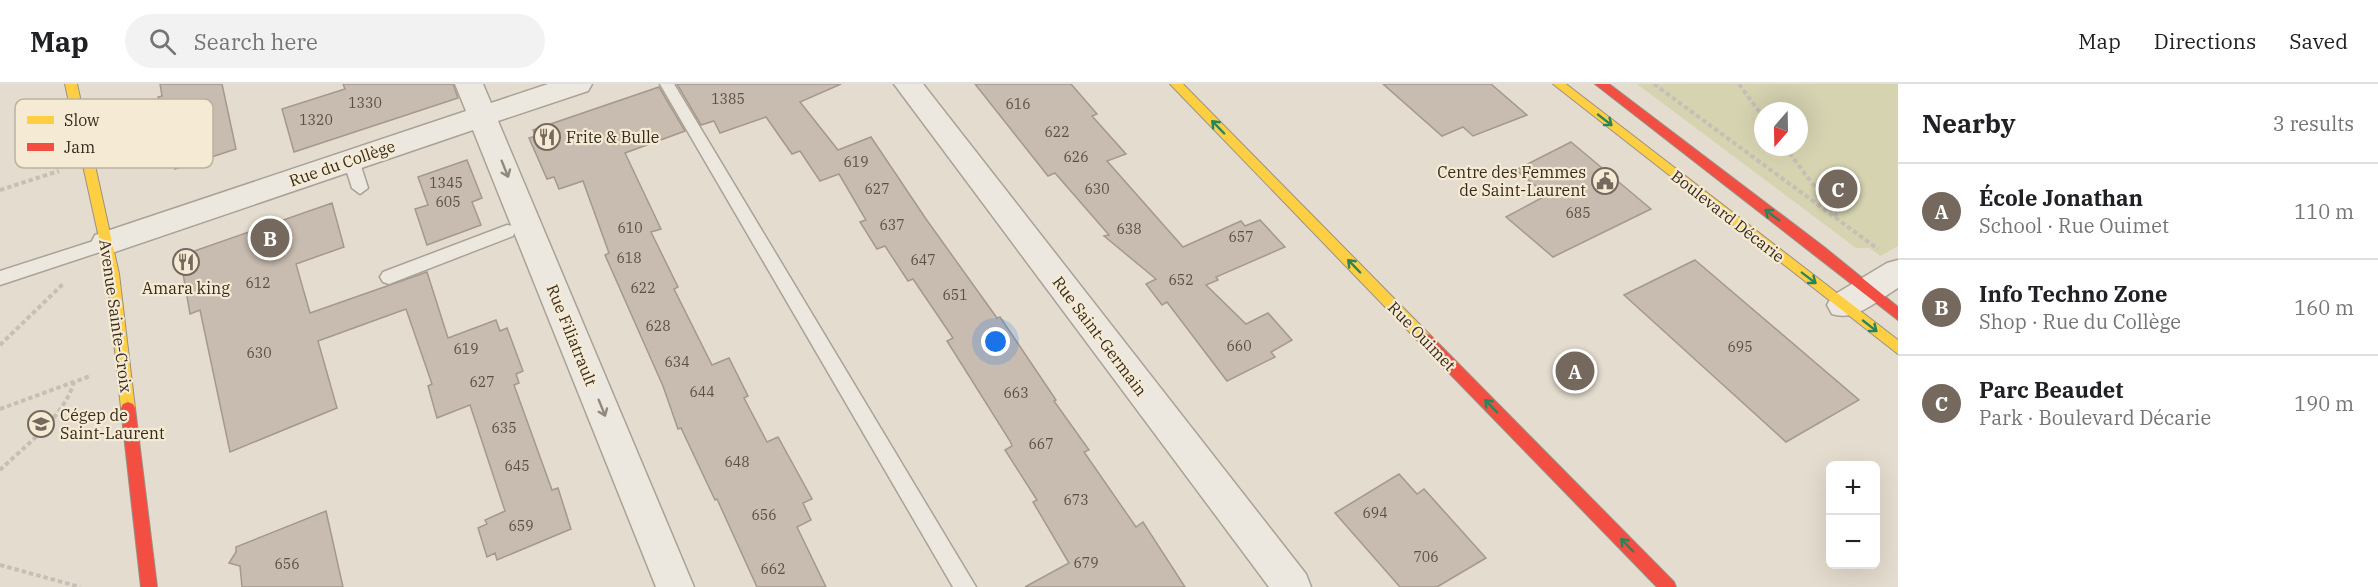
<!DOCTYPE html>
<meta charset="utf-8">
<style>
:root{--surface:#fff;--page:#f2f2f2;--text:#202124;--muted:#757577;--line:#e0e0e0;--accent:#75685c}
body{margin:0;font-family:"IBM Plex Serif",serif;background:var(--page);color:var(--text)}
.controls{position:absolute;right:18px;bottom:18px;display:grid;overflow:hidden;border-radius:9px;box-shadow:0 6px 24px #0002}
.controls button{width:54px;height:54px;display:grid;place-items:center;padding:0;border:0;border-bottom:2px solid var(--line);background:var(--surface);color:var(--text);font:30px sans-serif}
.compass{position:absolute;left:1754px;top:18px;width:54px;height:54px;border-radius:50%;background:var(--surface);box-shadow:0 6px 24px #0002;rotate:200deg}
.you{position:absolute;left:996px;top:258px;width:21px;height:21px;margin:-15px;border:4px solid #fff;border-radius:50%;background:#1a73e8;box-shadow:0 0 0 9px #1a73e833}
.badge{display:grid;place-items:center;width:39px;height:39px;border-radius:50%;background:var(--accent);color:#fff;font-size:20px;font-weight:700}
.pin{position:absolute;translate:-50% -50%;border:3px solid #fff;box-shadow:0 2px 6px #0006}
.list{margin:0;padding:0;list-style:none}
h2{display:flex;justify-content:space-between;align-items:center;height:78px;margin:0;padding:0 24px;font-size:26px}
h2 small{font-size:20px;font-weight:400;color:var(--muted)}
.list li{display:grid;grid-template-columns:39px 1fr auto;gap:18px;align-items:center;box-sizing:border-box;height:96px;padding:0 24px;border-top:2px solid var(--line)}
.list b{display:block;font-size:22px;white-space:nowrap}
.list p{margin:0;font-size:20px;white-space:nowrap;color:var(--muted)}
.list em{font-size:20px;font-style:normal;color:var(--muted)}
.icon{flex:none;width:33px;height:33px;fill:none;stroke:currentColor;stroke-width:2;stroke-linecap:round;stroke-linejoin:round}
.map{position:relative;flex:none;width:1898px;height:503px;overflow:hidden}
header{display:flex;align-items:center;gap:36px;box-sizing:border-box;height:84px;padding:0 30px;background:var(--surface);border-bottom:2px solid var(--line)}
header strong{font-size:28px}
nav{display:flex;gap:33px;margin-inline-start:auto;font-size:21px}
.search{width:420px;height:54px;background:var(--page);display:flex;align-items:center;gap:15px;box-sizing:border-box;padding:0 21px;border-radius:33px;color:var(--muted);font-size:22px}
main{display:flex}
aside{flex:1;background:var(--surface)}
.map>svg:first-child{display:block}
.green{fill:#d5d3b0;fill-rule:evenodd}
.building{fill:#c8bbaf;stroke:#a5988d;stroke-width:1.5}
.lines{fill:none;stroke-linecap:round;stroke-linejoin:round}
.lane-casing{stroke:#aaa296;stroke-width:3}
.street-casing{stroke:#aaa296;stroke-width:3}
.slow-casing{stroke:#999186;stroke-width:2}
.jam-casing{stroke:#999186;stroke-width:2}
.path{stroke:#c5bfb6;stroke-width:4;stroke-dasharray:4.5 3;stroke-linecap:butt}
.lane{fill:#ece8df;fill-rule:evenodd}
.street{fill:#ece8df;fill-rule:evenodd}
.slow{fill:#ffcf43;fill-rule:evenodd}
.jam{fill:#f24e42;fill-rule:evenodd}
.oneway{stroke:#28855b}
.oneway2{stroke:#92897e}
.labels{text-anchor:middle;stroke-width:4.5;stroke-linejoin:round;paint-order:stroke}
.number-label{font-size:14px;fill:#5d4e42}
.poi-label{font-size:16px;fill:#392a1e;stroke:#f5ebd4;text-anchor:start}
.street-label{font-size:16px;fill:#392a1e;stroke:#f5ebd4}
.key{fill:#f5ebd4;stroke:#bdb19d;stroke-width:1.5}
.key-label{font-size:16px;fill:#392a1e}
</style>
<header>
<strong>Map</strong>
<div class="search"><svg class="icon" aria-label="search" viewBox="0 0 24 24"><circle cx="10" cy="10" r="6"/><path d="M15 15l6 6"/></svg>Search here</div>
<nav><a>Map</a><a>Directions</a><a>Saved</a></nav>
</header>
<main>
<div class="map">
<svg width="1898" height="503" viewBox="0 0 1898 503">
<rect width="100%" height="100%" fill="#e4dcce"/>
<path class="green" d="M1637,0H1898V162L1880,172L1870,164H1856ZM1763,27H1799V63H1763Z"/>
<g class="building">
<polygon points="160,0 222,0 236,65 175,85 173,70 169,72 158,13 162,12"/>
<polygon points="343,0 453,0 458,14 294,68 282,25 345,5"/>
<polygon points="677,0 841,0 800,18 838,66 871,53 926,135 997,234 1000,233 1056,316 1054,317 1089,366 1084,368 1136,443 1143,438 1185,503 1025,503 1069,479 1033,418 1037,416 1005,366 1012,362 1010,357 947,257 953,254 913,195 908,197 885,162 877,165 860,138 866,136 839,90 820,97 800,67 792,70 766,33 720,49 714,37 701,41"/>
<polygon points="975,0 1071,0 1097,30 1092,32 1126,70 1107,77 1183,163 1241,137 1245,142 1260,136 1285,163 1216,193 1218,196 1206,201 1246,240 1268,229 1292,256 1271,268 1275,273 1227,297 1167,218 1162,221 1146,200 1156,195 1104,152 1109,151 1055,89 1048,92"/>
<polygon points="1383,0 1491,0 1527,31 1473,52 1463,43 1442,52"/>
<polygon points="659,3 685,47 625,69 661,145 651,148 678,203 674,205 712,281 729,274 748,312 744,314 767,358 778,353 812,415 803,419 811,436 797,443 826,503 757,503 717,415 715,416 681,344 678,345 663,302 605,171 609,169 583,97 559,105 554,93 547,95 529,54 536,52 533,46"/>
<polygon points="1571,58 1651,125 1553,173 1506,133 1547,111 1516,86"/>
<polygon points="467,76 482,114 472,118 481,141 427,161 415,125 428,121 418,93"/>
<polygon points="332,119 344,163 296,180 310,229 427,188 448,254 496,236 500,247 507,244 523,287 516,290 519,299 514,301 552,406 558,404 571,445 497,476 495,469 487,473 478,444 487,440 485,436 505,427 470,321 437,334 428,302 432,300 406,225 318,257 337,324 230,368 200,226 190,230 180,172"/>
<polygon points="1695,176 1859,316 1786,358 1624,211"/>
<polygon points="1399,390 1417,410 1424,405 1486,474 1437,503 1400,503 1335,429"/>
<polygon points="326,427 343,503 242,503 240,482 229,479 236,468 236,463"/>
</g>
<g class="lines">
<defs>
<g id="lane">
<polygon points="660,0 674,0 976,503 953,503"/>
<polygon points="351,70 359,76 368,104 360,110 352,104 343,76"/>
<polygon points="507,141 513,142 515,147 513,152 389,200 383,198 380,193 383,188"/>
<polygon points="106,153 112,154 114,159 112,164 0,201 0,187"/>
</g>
<g id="street">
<polygon points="455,0 483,0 491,19 548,0 592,0 588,7 498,37 694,503 656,503 473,46 106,171 95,167 91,159 95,151 466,27"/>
<polygon points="894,0 923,0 1306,490 1311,503 1269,503"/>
<path d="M1898,176V204C1878,216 1855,238 1832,230L1827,221L1832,212L1887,179Z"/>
</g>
<g id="slow">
<polygon points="65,0 77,0 119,190 135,324 133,328 128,330 123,328 121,324 107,190"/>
<polygon points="1170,0 1183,0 1430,251 1432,255 1430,259 1420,259"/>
<polygon points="1553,0 1566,0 1898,256 1898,270"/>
</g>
<g id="jam">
<polygon points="1595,0 1609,0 1824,163 1898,223 1898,236"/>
<polygon points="1425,249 1430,251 1674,498 1676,503 1657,503 1420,259 1418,255 1420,251"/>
<polygon points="128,318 133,320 135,324 157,503 141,503 121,324 123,320"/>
</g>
</defs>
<use href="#lane" class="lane-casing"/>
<use href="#street" class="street-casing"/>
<use href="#slow" class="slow-casing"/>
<use href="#jam" class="jam-casing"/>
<g class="path">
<polyline points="1654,0 1878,165"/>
<polyline points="1739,0 1763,33"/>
<polyline points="1785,63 1838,134"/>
<polyline points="0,106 59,87"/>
<polyline points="0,261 64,199"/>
<polyline points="0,325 90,292"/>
<path d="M0,386C26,361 63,334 74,298"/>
<polyline points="0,481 80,503"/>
</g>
<use href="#lane" class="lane"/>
<use href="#street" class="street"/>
<use href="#slow" class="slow"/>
<use href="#jam" class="jam"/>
</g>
<defs><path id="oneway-shaft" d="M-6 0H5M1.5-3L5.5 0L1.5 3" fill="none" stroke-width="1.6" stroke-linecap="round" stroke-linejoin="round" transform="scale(1.5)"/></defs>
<g class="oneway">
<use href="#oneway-shaft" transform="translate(1605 36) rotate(38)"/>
<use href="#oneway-shaft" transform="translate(1218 43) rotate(-134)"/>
<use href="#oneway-shaft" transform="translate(1772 131) rotate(-143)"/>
<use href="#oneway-shaft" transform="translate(1354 182) rotate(-134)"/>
<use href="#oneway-shaft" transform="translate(1809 194) rotate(37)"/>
<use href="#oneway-shaft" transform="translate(1870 242) rotate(38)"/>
<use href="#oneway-shaft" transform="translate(1491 322) rotate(-134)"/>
<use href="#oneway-shaft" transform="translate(1627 461) rotate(-134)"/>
</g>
<g class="oneway2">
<use href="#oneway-shaft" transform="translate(505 85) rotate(68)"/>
<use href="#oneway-shaft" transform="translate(602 324) rotate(68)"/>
</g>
<defs>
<symbol id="restaurant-ring" viewBox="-11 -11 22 22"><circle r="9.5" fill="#f5ebd4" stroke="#75685c" stroke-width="1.5"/><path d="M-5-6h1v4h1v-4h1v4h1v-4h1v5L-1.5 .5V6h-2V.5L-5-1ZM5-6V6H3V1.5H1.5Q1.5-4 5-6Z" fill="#75685c"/></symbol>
<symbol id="civic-ring" viewBox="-11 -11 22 22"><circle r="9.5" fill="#f5ebd4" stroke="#75685c" stroke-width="1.5"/><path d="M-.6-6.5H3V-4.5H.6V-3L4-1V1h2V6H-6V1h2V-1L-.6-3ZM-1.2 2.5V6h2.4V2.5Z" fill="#75685c"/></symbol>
<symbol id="university-ring" viewBox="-11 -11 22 22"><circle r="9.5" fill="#f5ebd4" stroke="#75685c" stroke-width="1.5"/><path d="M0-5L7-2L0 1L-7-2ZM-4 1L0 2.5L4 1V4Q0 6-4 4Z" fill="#75685c"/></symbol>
</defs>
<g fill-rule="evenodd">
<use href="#restaurant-ring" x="532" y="38" width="30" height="30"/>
<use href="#civic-ring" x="1590" y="82" width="30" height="30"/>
<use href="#restaurant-ring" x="171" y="163" width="30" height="30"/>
<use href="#university-ring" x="26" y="325" width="30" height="30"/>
</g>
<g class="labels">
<g class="number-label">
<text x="728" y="20">1385</text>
<text x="365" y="24">1330</text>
<text x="1018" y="25">616</text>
<text x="316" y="41">1320</text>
<text x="1057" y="53">622</text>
<text x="1076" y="78">626</text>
<text x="856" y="83">619</text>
<text x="446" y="104">1345</text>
<text x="877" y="110">627</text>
<text x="1097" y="110">630</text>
<text x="448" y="123">605</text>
<text x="1578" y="134">685</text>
<text x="892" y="146">637</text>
<text x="630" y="149">610</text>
<text x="1129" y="150">638</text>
<text x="1241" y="158">657</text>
<text x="629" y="179">618</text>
<text x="923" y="181">647</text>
<text x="1181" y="201">652</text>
<text x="258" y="204">612</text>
<text x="643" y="209">622</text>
<text x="955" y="216">651</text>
<text x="658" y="247">628</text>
<text x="1239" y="267">660</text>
<text x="1740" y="268">695</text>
<text x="466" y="270">619</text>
<text x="259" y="274">630</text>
<text x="677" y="283">634</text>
<text x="482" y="303">627</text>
<text x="702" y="313">644</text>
<text x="1016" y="314">663</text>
<text x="504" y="349">635</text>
<text x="1041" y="365">667</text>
<text x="737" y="383">648</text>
<text x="517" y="387">645</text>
<text x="1076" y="421">673</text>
<text x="1375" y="434">694</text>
<text x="764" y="436">656</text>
<text x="521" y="447">659</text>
<text x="1426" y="478">706</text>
<text x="1086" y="484">679</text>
<text x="287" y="485">656</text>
<text x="773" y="490">662</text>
</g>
<g class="poi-label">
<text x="566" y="59">Frite &amp; Bulle</text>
<text x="1586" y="94" text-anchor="end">Centre des Femmes<tspan x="1586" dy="18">de Saint-Laurent</tspan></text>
<text x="186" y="210" text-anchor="middle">Amara king</text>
<text x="60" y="337">Cégep de<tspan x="60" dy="18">Saint-Laurent</tspan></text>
</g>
<g class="street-label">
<text transform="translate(342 79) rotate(-19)" y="6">Rue du Collège</text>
<text transform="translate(1728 132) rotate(38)" y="6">Boulevard Décarie</text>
<text transform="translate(116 232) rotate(82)" y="6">Avenue Sainte-Croix</text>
<text transform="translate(572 251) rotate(68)" y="6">Rue Filiatrault</text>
<text transform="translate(1100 252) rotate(53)" y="6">Rue Saint-Germain</text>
<text transform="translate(1422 252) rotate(46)" y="6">Rue Ouimet</text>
</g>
</g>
<rect x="15" y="15" width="198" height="69" rx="9" class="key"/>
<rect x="27" y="32" width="27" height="8" fill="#ffcf43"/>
<rect x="27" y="59" width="27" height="8" fill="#f24e42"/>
<g class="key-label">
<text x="64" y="42">Slow</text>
<text x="64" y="69">Jam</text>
</g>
</svg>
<div class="controls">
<button>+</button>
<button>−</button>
</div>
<svg class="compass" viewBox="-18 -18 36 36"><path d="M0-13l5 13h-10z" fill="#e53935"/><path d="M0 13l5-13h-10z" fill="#757577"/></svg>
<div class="you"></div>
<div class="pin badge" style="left:1575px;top:287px">A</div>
<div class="pin badge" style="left:270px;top:154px">B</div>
<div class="pin badge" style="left:1838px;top:105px">C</div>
</div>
<aside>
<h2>Nearby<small>3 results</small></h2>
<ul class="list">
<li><span class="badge">A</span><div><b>École Jonathan</b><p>School · Rue Ouimet</p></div><em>110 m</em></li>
<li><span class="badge">B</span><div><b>Info Techno Zone</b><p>Shop · Rue du Collège</p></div><em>160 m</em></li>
<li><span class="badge">C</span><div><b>Parc Beaudet</b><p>Park · Boulevard Décarie</p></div><em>190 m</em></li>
</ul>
</aside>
</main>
